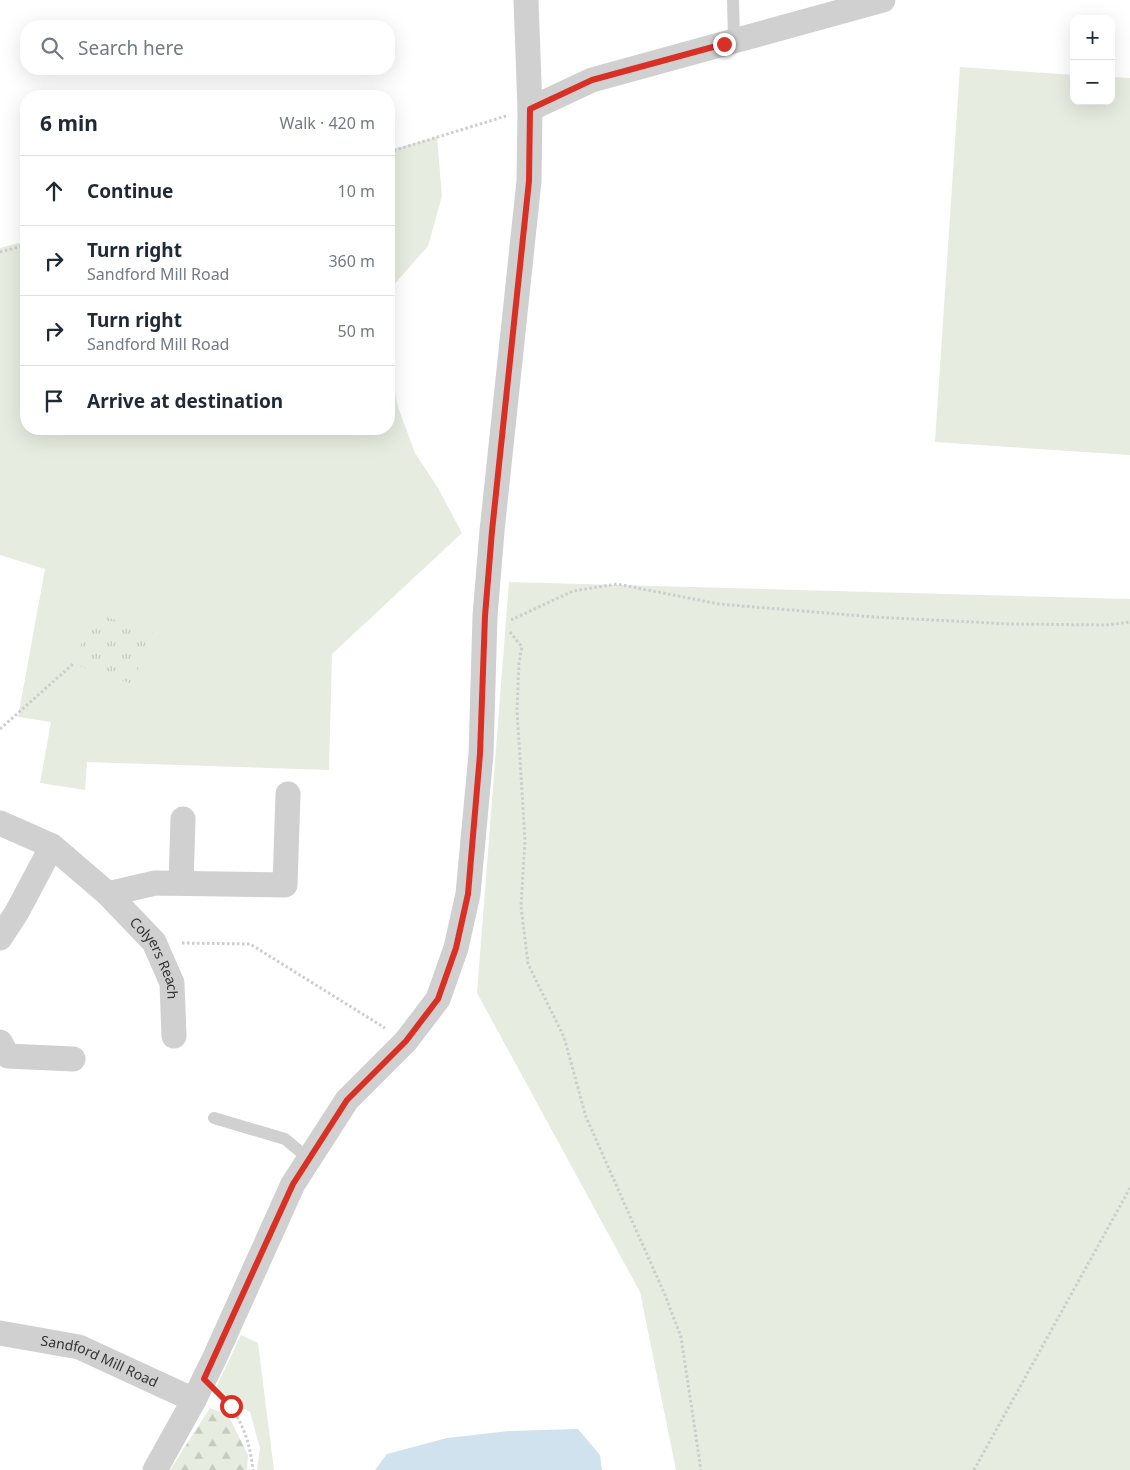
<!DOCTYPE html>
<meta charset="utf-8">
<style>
:root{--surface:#fff;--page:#f2f2f3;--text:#1f2937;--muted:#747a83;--line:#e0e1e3}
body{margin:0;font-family:"Noto Sans",sans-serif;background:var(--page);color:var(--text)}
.controls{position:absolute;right:15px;top:15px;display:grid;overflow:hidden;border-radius:10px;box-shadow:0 5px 20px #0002}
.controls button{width:45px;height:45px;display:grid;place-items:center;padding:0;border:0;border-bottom:1px solid var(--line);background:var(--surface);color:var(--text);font:25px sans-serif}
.stop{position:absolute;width:15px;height:15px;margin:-11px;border:4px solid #d93025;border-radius:50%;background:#fff}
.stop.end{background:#d93025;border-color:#fff;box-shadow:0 1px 5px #0008}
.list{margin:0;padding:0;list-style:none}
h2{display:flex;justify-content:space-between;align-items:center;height:65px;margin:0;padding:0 20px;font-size:21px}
h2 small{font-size:16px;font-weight:400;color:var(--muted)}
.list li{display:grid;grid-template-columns:32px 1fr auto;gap:15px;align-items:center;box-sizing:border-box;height:70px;padding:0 20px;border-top:1px solid var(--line)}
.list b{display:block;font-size:19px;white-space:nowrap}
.list p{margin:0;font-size:16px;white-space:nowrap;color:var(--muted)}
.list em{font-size:16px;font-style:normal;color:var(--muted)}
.icon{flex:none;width:28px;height:28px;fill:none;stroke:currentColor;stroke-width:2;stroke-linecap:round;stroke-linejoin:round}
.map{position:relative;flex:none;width:1130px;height:1470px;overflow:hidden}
.search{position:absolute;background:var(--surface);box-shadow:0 5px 20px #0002;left:20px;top:20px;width:375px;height:55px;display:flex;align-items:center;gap:12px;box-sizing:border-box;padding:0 18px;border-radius:20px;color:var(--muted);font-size:19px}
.panel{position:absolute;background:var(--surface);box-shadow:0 5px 20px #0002;left:20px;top:90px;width:375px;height:345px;border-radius:20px}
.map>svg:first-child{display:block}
.grass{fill:#e6ecdf}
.forest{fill:url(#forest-firs)}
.park{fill:url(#park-tufts)}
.water{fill:#cfe2ee}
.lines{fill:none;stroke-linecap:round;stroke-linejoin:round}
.path{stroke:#cdcdcd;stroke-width:3;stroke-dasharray:2.5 2.5;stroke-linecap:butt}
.service{stroke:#d0d0d0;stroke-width:12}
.minor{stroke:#d0d0d0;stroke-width:25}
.route{stroke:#d93025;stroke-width:6}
.labels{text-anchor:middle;stroke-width:5;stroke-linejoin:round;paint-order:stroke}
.street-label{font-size:14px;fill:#333;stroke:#fff}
</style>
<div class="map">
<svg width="1130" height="1470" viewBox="0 0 1130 1470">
<defs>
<pattern id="forest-firs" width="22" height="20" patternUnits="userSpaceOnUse" patternTransform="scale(1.25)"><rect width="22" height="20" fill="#e6ecdf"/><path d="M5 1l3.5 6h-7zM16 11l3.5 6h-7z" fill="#c6cbc0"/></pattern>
<pattern id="park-tufts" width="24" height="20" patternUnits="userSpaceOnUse" patternTransform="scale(1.25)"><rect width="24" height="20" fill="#e6ecdf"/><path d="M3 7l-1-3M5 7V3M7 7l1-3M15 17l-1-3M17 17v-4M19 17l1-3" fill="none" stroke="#c6cbc0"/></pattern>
</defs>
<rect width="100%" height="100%" fill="#fff"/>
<g class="grass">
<polygon points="960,67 1074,75 1074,101 1111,101 1111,77 1130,78 1130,455 935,442"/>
<polygon points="437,137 442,196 428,246 391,288 389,355 389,150"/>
<polygon points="26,241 26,429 389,429 389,363 398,407 415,453 438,488 462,533 332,654 329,770 87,762 85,790 40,783 51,722 18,717 45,569 0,555 0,248"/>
<polygon points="509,582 1130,599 1130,1470 676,1470 640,1292 477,993"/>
<polygon points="241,1335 258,1343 274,1470 257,1470 260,1448 250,1412 214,1392"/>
</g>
<polygon class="forest" points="210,1408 228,1415 248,1455 247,1470 170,1470"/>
<polygon class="park" points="94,613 153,632 132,684 73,664"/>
<polygon class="water" points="578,1429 600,1455 602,1470 375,1470 387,1454 447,1438 509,1431"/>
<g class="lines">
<g class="path">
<polyline points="389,152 506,116"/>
<polyline points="0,252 26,245"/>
<polyline points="511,620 573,591 617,584 719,604 874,617 1011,624 1106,625 1130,622"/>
<polyline points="510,632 522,647 519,662 517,710 525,840 521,906 528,964 564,1037 586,1117 665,1295 681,1337 701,1470"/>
<polyline points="0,729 73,664"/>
<polyline points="182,943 250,944 385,1028"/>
<path d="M222,1397C242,1417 250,1443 253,1470"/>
<polyline points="974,1470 1130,1188"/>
</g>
<g class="service">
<polyline points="733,0 734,41"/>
<polyline points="214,1118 285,1139 309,1159"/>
</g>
<g class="minor">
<polyline points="530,109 592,80 883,0"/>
<path id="s1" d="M0,823L52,846L108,894L154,942L172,983L174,1036"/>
<polyline points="181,883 183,819"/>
<polyline points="108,894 155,883 285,885 288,794"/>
<polyline points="0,938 17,912 52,846"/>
<polyline points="0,1042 8,1056 73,1059"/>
<path id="s2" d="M0,1333L79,1347L194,1400"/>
<polyline points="155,1470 194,1400 215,1357 293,1184 347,1100 406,1041 438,999 456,948 468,894 481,754 485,616 492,531 529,181 530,109 526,0"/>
</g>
</g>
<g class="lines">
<polyline class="route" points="231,1406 204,1379 293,1184 347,1100 406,1041 438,999 456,948 468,894 480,754 485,616 492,531 529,181 530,109 592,80 724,44"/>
</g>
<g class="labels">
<g class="street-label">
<text dy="5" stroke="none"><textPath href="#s1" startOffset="212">Colyers Reach</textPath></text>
<text dy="5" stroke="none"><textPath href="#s2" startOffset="104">Sandford Mill Road</textPath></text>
</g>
</g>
</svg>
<div class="controls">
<button>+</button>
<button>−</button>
</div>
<div class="stop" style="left:231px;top:1406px"></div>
<div class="stop end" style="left:724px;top:44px"></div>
<div class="search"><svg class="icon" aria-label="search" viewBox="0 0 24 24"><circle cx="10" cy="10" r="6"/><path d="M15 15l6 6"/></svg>Search here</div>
<section class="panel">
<h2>6 min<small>Walk · 420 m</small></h2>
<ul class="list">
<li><svg class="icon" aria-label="ahead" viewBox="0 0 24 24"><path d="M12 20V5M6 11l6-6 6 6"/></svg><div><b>Continue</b></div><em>10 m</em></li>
<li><svg class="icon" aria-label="right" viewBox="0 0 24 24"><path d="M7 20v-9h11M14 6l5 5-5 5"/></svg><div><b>Turn right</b><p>Sandford Mill Road</p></div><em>360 m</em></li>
<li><svg class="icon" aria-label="right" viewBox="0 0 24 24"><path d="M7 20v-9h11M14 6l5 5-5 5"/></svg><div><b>Turn right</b><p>Sandford Mill Road</p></div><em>50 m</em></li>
<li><svg class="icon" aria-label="arrive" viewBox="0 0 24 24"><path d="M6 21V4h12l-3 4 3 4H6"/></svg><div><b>Arrive at destination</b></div></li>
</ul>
</section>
</div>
